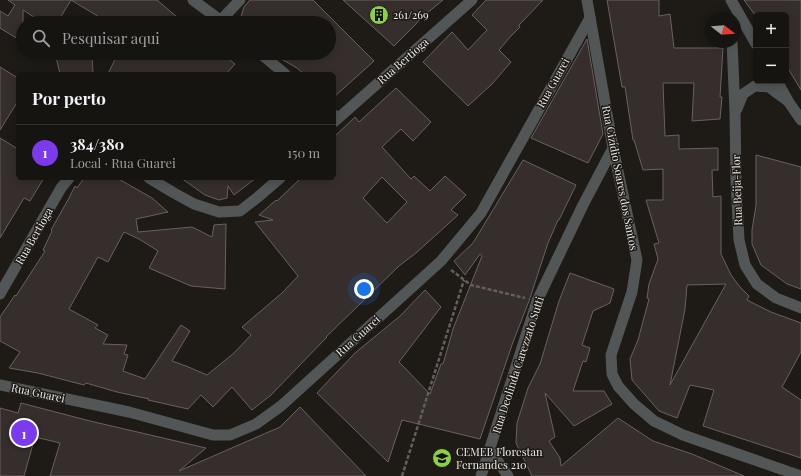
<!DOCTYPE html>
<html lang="pt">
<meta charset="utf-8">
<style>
:root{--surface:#161410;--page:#1f1d19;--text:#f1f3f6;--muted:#9e9e9f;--line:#353330;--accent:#7c3aed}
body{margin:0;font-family:"Playfair Display",serif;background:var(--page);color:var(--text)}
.controls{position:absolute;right:12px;top:12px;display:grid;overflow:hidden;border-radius:6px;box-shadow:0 2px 10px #0003}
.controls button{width:36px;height:36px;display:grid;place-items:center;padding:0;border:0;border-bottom:1px solid var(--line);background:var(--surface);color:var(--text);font:20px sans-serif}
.compass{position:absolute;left:705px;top:12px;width:36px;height:36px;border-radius:50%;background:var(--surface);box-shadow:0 2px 10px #0003;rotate:107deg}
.you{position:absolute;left:364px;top:289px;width:14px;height:14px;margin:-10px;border:3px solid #fff;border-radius:50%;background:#1a73e8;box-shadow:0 0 0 6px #1a73e833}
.badge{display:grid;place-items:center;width:26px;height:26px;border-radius:50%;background:var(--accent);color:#fff;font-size:13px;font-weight:700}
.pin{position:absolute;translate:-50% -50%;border:2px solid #fff;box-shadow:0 1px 4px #0006}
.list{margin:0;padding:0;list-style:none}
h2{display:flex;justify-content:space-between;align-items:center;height:52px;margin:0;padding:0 16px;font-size:17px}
h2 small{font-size:13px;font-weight:400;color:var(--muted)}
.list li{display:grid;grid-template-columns:26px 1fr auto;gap:12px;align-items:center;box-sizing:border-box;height:56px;padding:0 16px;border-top:1px solid var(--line)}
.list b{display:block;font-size:15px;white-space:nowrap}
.list p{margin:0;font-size:13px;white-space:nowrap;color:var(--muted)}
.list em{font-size:13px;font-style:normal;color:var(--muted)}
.icon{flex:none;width:22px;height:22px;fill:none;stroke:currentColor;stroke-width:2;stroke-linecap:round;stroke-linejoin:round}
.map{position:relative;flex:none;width:801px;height:476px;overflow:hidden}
.search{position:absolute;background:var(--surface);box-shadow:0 2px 10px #0003;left:16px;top:16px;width:320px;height:44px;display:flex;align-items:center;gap:10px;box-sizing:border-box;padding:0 14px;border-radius:22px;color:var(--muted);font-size:15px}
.panel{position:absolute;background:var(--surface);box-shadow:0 2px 10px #0003;left:16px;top:72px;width:320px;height:108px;border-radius:6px}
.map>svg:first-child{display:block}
.building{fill:#352e2d;stroke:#696160;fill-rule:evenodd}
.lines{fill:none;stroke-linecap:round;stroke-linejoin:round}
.path{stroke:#635f5b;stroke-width:2.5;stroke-dasharray:4 2;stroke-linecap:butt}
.minor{stroke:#535657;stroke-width:11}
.tertiary{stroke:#535657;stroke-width:11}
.labels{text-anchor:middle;stroke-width:3;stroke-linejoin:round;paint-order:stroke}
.poi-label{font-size:11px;fill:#ece9e6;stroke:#1e1a16;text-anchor:start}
.street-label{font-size:11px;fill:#ece9e6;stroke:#1e1a16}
</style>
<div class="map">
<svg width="801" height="476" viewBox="0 0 801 476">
<rect width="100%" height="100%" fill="#1e1a16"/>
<g class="building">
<polygon points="8,0 157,0 184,23 109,23 71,0 57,23 43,23 23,10 23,42 0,28 0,11 8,16 15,5"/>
<polygon points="250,0 313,0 374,61 334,97 334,74 304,74 297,68 271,53 329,53 329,23 239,23 244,7"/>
<polygon points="343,0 443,0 421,18 415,25 394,46"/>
<polygon points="486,0 543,0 519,25 520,27 511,36 499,50 511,62 492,84 468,106 423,62 452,32 468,50 487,30 472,15"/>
<path d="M607,0H659V16L670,14L674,48H723L720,97H722L720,119L692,121L694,83H663L665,136L679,135V149L718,148V170H712L713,197L721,196V254L731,275L740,287L749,296L747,300L771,312L801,323V352L782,387L801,400V458L703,426L714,390L690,385L677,418L659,411L632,380L630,359L638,340L649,299L647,298L649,284L658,259L654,244L659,243L646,200H663V169L643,170L634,140H633L625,87H622ZM726,284L670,385L685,309L687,285Z"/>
<polygon points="744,0 801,0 801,90 786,65 786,15 755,15"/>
<polygon points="587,39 603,134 588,163 531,138"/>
<polygon points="55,53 92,53 93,74 60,74"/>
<polygon points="118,53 221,53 235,64 226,74 108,74"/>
<polygon points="0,67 18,78 18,101 0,130"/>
<path d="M396,88L431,122L413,141L401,129L382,147L411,179L414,176L430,191L445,176L466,195L451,210L458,215L416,253L399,266L326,337H327L271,395L252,410L232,387L213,407L201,395L188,409L148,400L149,399L117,392L86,383L84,385L38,373L9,368L20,352L0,341V317L15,295L16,296L45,251L43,250L52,231L51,230L69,198L75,186L77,188L84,178H117L152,198L168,212L136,219L138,232L192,227L212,237L214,225L226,224L225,289L191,286L149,268L158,251L139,239L124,232L108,262L98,257L69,309L98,325L95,328L108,335L103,344L127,345L124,354L128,355L123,371L145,379L181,325L190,331L172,361L186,366L207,375L234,353L251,335L242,327L282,293L298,276L255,222L273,220L259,215L276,200L277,201L301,178H334V137L355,117L359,122ZM382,177L407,202L387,223L363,198Z"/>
<polygon points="0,138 18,149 18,178 44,178 30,201 24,198 0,238"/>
<polygon points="756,155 801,167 801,289 787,284 761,265 752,244 752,230 756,205"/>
<polygon points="523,160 576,185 559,220 558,220 548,243 529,301 513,342 480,439 402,420 388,462 317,393 355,353 400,316 425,290 441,307 399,362 430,394 441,364 443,364 453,329 482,256 480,254 465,275 454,261 473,243"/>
<polygon points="181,178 256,178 234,195 228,186 227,198 219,200 205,195"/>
<polygon points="570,273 614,289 610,303 593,311 582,345 590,348 586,362 583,361 573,391 604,391 612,404 574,426 545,393 555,437 549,441 560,458 561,466 618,418 653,441 692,454 744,476 532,476 516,443 517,423 528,388 540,364 559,301"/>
<polygon points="21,403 90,421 206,448 179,471 280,427 300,407 366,476 50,476 60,443 35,437 24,476 0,476 0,408 18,413"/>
</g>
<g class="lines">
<g class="path">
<polyline points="451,270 471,285 525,298"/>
<polyline points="402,476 464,280"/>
</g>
<g class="minor">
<polyline points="587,0 613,148 637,260 632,292 611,355 612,374 618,386 634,404 654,421 683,435 801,476"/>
<polyline points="731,0 756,44"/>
<polyline points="732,42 735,112 736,180 739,240 745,265 757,284 776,298 801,308"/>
<polyline points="777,81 788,101 801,120"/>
<polyline points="737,109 743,94 755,86 769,87 788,101"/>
<polyline points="334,122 472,0"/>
<polyline points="149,178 174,193 194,204 219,212 240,211 258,197 280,178"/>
<polyline points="0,294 61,188 69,178"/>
<polyline points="0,385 129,412 213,435 230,435 256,424 281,406 441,261 481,213 590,18"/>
<polyline points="490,450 508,476"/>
<polyline points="481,476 537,301 583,205 613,148"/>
</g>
<g class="tertiary">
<polyline points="193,0 224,23"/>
<polyline points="221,20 240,0"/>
<polyline points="260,53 285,74"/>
<polyline points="334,115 338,118"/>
</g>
</g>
<defs>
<symbol id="building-disc" viewBox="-11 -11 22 22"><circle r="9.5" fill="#8cce45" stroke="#1e1a16"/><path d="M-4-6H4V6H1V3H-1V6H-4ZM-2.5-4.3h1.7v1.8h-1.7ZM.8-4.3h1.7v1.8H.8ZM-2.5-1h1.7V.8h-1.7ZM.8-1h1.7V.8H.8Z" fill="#111"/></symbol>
<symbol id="school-disc" viewBox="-11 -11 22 22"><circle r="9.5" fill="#8cce45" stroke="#1e1a16"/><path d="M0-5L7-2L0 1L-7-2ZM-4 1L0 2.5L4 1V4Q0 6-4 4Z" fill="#111"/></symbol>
</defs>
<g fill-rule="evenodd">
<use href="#building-disc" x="368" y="4" width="22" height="22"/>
<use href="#school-disc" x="431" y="447" width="22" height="22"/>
</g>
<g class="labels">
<g class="poi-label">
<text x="393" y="19">261/269</text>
<text x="456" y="456">CEMEB Florestan<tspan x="456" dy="13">Fernandes 210</tspan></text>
</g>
<g class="street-label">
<text transform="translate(403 61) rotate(-41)" y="4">Rua Bertioga</text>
<text transform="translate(553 83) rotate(-61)" y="4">Rua Guarei</text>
<text transform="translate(620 178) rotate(79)" y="4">Rua Cizídio Soares dos Santos</text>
<text transform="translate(737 190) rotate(-92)" y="4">Rua Beija-Flor</text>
<text transform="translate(34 236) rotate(-60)" y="4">Rua Bertioga</text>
<text transform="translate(358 336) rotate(-42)" y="4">Rua Guarei</text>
<text transform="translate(518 365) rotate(-72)" y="4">Rua Deolinda Carezzato Sutti</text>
<text transform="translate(38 393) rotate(12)" y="4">Rua Guarei</text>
</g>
</g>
</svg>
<div class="controls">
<button>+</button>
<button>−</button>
</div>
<svg class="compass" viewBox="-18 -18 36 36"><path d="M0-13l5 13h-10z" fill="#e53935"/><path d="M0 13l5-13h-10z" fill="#9e9e9f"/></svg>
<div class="you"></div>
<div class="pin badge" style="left:24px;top:433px">1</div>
<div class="search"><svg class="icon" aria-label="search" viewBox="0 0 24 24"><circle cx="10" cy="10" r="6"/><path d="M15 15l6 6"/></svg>Pesquisar aqui</div>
<section class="panel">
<h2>Por perto<small></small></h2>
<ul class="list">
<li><span class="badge">1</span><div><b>384/380</b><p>Local · Rua Guarei</p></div><em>150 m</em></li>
</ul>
</section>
</div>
